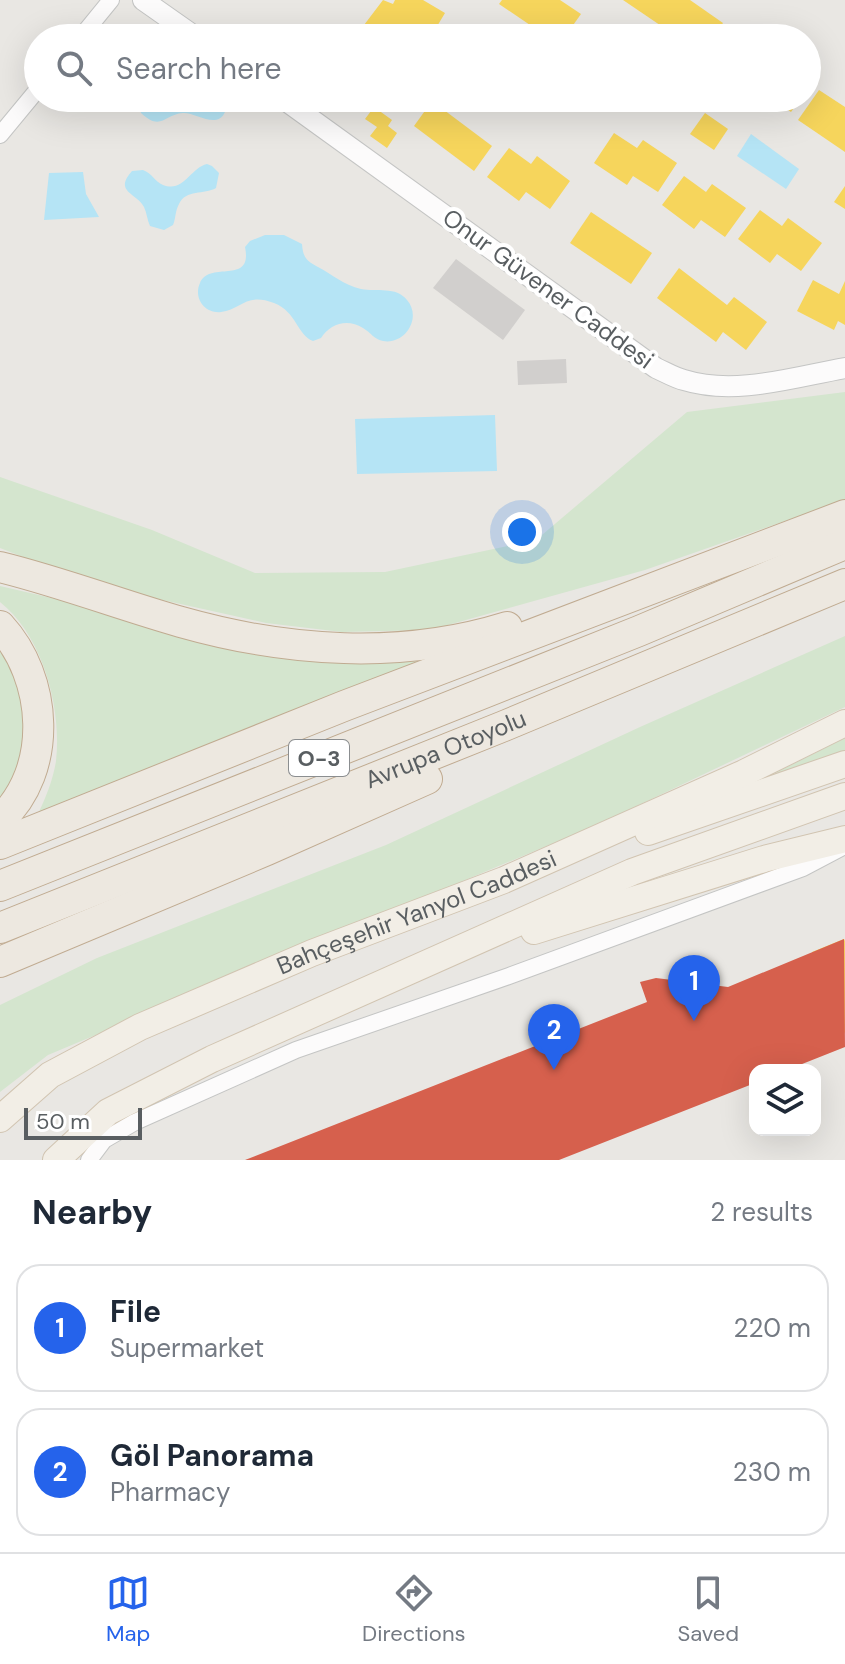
<!DOCTYPE html>
<meta charset="utf-8">
<style>
:root{--surface:#fff;--page:#f2f2f3;--text:#1f2937;--muted:#747a83;--line:#e0e1e3;--accent:#2563eb}
body{margin:0;font-family:"DM Sans",sans-serif;background:var(--page);color:var(--text)}
.controls{position:absolute;right:24px;bottom:24px;display:grid;overflow:hidden;border-radius:16px;box-shadow:0 8px 32px #0002}
.controls button{width:72px;height:72px;display:grid;place-items:center;padding:0;border:0;border-bottom:2px solid var(--line);background:var(--surface);color:var(--text);font:40px sans-serif}
.scale{position:absolute;left:24px;bottom:20px;width:118px;box-sizing:border-box;padding-left:8px;border:4px solid #595e61;border-top:0;font-size:22px;line-height:28px;white-space:nowrap;color:#595e61;-webkit-text-stroke:6px #fff;paint-order:stroke}
.you{position:absolute;left:522px;top:532px;width:28px;height:28px;margin:-20px;border:6px solid #fff;border-radius:50%;background:#1a73e8;box-shadow:0 0 0 12px #1a73e833}
.badge{display:grid;place-items:center;width:52px;height:52px;border-radius:50%;background:var(--accent);color:#fff;font-size:26px;font-weight:700}
.pin{position:absolute;translate:-50% -66px;filter:drop-shadow(0 2px 4px #0008)}
.pin::after{content:'';position:absolute;top:42px;width:28px;height:24px;background:inherit;clip-path:polygon(0 0,100% 0,50% 100%)}
.list{margin:0;padding:0;list-style:none}
h2{display:flex;justify-content:space-between;align-items:center;height:104px;margin:0;padding:0 32px;font-size:34px}
h2 small{font-size:26px;font-weight:400;color:var(--muted)}
.list li{display:grid;grid-template-columns:52px 1fr auto;gap:24px;align-items:center;box-sizing:border-box;height:128px;margin:0 16px 16px;padding:0 16px;border:2px solid var(--line);border-radius:24px}
.list b{display:block;font-size:30px;white-space:nowrap}
.list p{margin:0;font-size:26px;white-space:nowrap;color:var(--muted)}
.list em{font-size:26px;font-style:normal;color:var(--muted)}
.icon{flex:none;width:44px;height:44px;fill:none;stroke:currentColor;stroke-width:2;stroke-linecap:round;stroke-linejoin:round}
.map{position:relative;flex:none;width:845px;height:1160px;overflow:hidden}
.search{position:absolute;background:var(--surface);box-shadow:0 8px 32px #0002;left:24px;right:24px;top:24px;height:88px;display:flex;align-items:center;gap:20px;box-sizing:border-box;padding:0 28px;border-radius:44px;color:var(--muted);font-size:30px}
.sheet{height:392px;background:var(--surface)}
nav{display:flex;justify-content:space-around;align-items:center;box-sizing:border-box;height:112px;border-top:2px solid var(--line);background:var(--surface);font-size:22px;color:var(--muted)}
nav a{display:grid;justify-items:center;gap:4px}
nav .on{color:var(--accent)}
.map>svg:first-child{display:block}
.green{fill:#d4e5ce}
.water{fill:#b5e4f5}
.homes{fill:#f6d55c}
.shops{fill:#d6604d}
.building{fill:#d1cfcd}
.lines{fill:none;stroke-linecap:round;stroke-linejoin:round}
.minor-casing{stroke:#c4c5c4;stroke-width:18}
.tertiary-casing{stroke:#c4c5c4;stroke-width:22}
.primary-casing{stroke:#d1c4b1;stroke-width:28}
.motorway-casing{stroke:#c0ab91;stroke-width:32}
.minor{stroke:#fcfbfb;stroke-width:16}
.tertiary{stroke:#fcfbfb;stroke-width:20}
.primary{stroke:#f2eee6;stroke-width:26}
.motorway{stroke:#ede8e0;stroke-width:30}
.labels{text-anchor:middle;stroke-width:8;stroke-linejoin:round;paint-order:stroke}
.shield{fill:#fff;stroke:#8b8e90;stroke-width:2}
.shield-label{font-size:22px;font-weight:bold;fill:#595e61}
.street-label{font-size:24px;fill:#595e61;stroke:#fff}
</style>
<div class="map">
<svg width="845" height="1160" viewBox="0 0 845 1160">
<rect width="100%" height="100%" fill="#e9e7e3"/>
<g class="green">
<polygon points="845,392 845,500 645,570 430,630 342,632 266,623 95,585 0,548 0,477 152,530 255,573 385,572 536,540 687,412"/>
<path d="M0,586L99,609L425,659L38,814C46,797 53,780 56,761C62,708 43,636 0,602Z"/>
<polygon points="845,636 845,707 599,824 48,1055 0,1092 0,1005 97,958 386,845 640,727"/>
<path d="M0,644C16,670 33,727 24,758C20,773 7,788 0,802Z"/>
<polygon points="845,738 845,753 743,789"/>
</g>
<g class="water">
<path d="M137,98H227C227,137 197,112 183,113C165,114 161,132 141,113Z"/>
<polygon points="751,134 799,169 786,189 737,156"/>
<path d="M207,164L212,166L219,173L216,188C204,195 186,189 179,204C175,211 176,218 173,225L164,230L150,226C147,220 147,213 144,207C137,193 113,192 132,171L143,170C152,173 155,182 163,185C184,193 190,168 207,164Z"/>
<polygon points="83,172 86,194 99,217 44,220 49,173"/>
<path d="M265,235H284L302,244C303,258 307,261 318,267C333,275 344,285 361,289C377,292 396,286 407,300C422,317 406,345 383,341C375,340 370,332 363,328C347,318 330,324 321,338L313,341C297,335 297,312 274,303C246,292 241,310 221,312C205,314 193,298 200,283C210,260 253,286 245,247L250,241Z"/>
<polygon points="495,415 497,471 357,474 355,419"/>
</g>
<g class="homes">
<polygon points="383,0 393,4 395,0 423,0 445,13 430,38 376,38 361,29"/>
<polygon points="502,0 560,0 581,14 564,38 549,38 499,4"/>
<polygon points="623,0 690,0 723,23 713,38 679,38"/>
<polygon points="819,90 845,107 845,152 798,120"/>
<polygon points="499,98 525,98 517,110"/>
<polygon points="771,98 801,98 791,112"/>
<polygon points="432,101 492,146 474,171 414,126"/>
<polygon points="374,107 392,120 388,126 397,133 387,148 370,136 377,127 365,119"/>
<polygon points="705,113 728,129 714,150 690,134"/>
<polygon points="614,133 637,148 643,140 677,163 658,192 633,176 627,185 594,163"/>
<polygon points="509,148 531,164 537,156 570,181 550,209 526,192 519,201 487,177"/>
<polygon points="684,176 706,192 712,184 746,208 725,237 701,220 694,229 662,205"/>
<polygon points="845,186 845,209 834,202"/>
<polygon points="760,210 782,226 788,218 822,243 801,271 777,254 770,263 738,239"/>
<polygon points="591,212 652,253 631,284 570,243"/>
<polygon points="679,268 727,305 734,297 767,322 746,350 723,332 716,342 657,298"/>
<polygon points="813,280 839,294 845,281 845,325 838,321 834,330 797,311"/>
<polygon points="844,939 845,941 845,1034 838,1017 825,1022 807,977 820,972 812,952"/>
<polygon points="622,1035 624,1042 635,1037 643,1057 632,1061 645,1092 562,1126 556,1109 574,1102 557,1061 574,1054 577,1063 590,1058 586,1049"/>
<polygon points="443,1112 446,1119 457,1115 465,1135 454,1139 463,1160 387,1160 379,1139 395,1132 399,1141 412,1136 408,1126"/>
</g>
<polygon class="shops" points="844,939 845,1047 787,1070 755,1070 755,1083 559,1160 245,1160 647,1002 640,982 656,978 728,987"/>
<g class="building">
<polygon points="456,259 525,310 503,340 433,288"/>
<polygon points="566,359 567,383 518,385 517,361"/>
</g>
<g class="lines">
<defs>
<g id="minor">
<polyline points="80,38 111,0"/>
<polyline points="0,135 38,89"/>
<polyline points="89,1160 104,1140 135,1122 296,1050 509,976 803,868 841,848"/>
</g>
<g id="tertiary">
<polyline points="143,0 197,38"/>
<path d="M282,98L656,368C665,372 675,378 684,380C735,396 794,377 845,368"/>
</g>
<g id="primary">
<polyline points="648,832 845,764"/>
<polyline points="534,931 764,859 845,839"/>
<path id="s1" d="M0,1119L50,1075L140,1027L312,953L504,880L744,773L845,723"/>
<polyline points="56,1160 108,1112 212,1059 632,872 845,796"/>
</g>
<g id="motorway">
<path d="M0,567C61,582 121,605 181,622C287,652 401,660 507,627"/>
<path d="M0,626C48,678 54,770 0,820"/>
<polyline points="0,844 344,706 845,515"/>
<polyline points="0,886 639,631 845,544"/>
<path id="s2" d="M0,928L504,726L845,584"/>
<polyline points="0,962 267,850 427,779"/>
</g>
</defs>
<use href="#minor" class="minor-casing"/>
<use href="#tertiary" class="tertiary-casing"/>
<use href="#primary" class="primary-casing"/>
<use href="#motorway" class="motorway-casing"/>
<use href="#minor" class="minor"/>
<use href="#tertiary" class="tertiary"/>
<use href="#primary" class="primary"/>
<use href="#motorway" class="motorway"/>
</g>
<g class="labels">
<rect class="shield" x="289" y="740" width="60" height="36" rx="6"/>
<g class="shield-label">
<text x="319" y="766">O-3</text>
</g>
<g class="street-label">
<text transform="translate(548 289) rotate(36)" y="8">Onur Güvener Caddesi</text>
<text dy="8" stroke="none"><textPath href="#s2" startOffset="480">Avrupa Otoyolu</textPath></text>
<text dy="8" stroke="none"><textPath href="#s1" startOffset="468">Bahçeşehir Yanyol Caddesi</textPath></text>
</g>
</g>
</svg>
<div class="controls">
<button><svg class="icon" aria-label="layers" viewBox="0 0 24 24"><path d="M12 4l9 5-9 5-9-5zM3 14l9 5 9-5"/></svg></button>
</div>
<div class="scale">50 m</div>
<div class="you"></div>
<div class="pin badge" style="left:694px;top:1021px">1</div>
<div class="pin badge" style="left:554px;top:1070px">2</div>
<div class="search"><svg class="icon" aria-label="search" viewBox="0 0 24 24"><circle cx="10" cy="10" r="6"/><path d="M15 15l6 6"/></svg>Search here</div>
</div>
<section class="sheet">
<h2>Nearby<small>2 results</small></h2>
<ul class="list">
<li><span class="badge">1</span><div><b>File</b><p>Supermarket</p></div><em>220 m</em></li>
<li><span class="badge">2</span><div><b>Göl Panorama</b><p>Pharmacy</p></div><em>230 m</em></li>
</ul>
</section>
<nav>
<a class="on"><svg class="icon" aria-label="map" viewBox="0 0 24 24"><path d="M3 6l6-2 6 2 6-2v14l-6 2-6-2-6 2zM9 4v14M15 6v14"/></svg>Map</a>
<a><svg class="icon" aria-label="directions" viewBox="0 0 24 24"><path d="M12 3l9 9-9 9-9-9zM9 14v-3h6M13 9l2 2-2 2"/></svg>Directions</a>
<a><svg class="icon" aria-label="saved" viewBox="0 0 24 24"><path d="M7 4h10v16l-5-4-5 4z"/></svg>Saved</a>
</nav>
